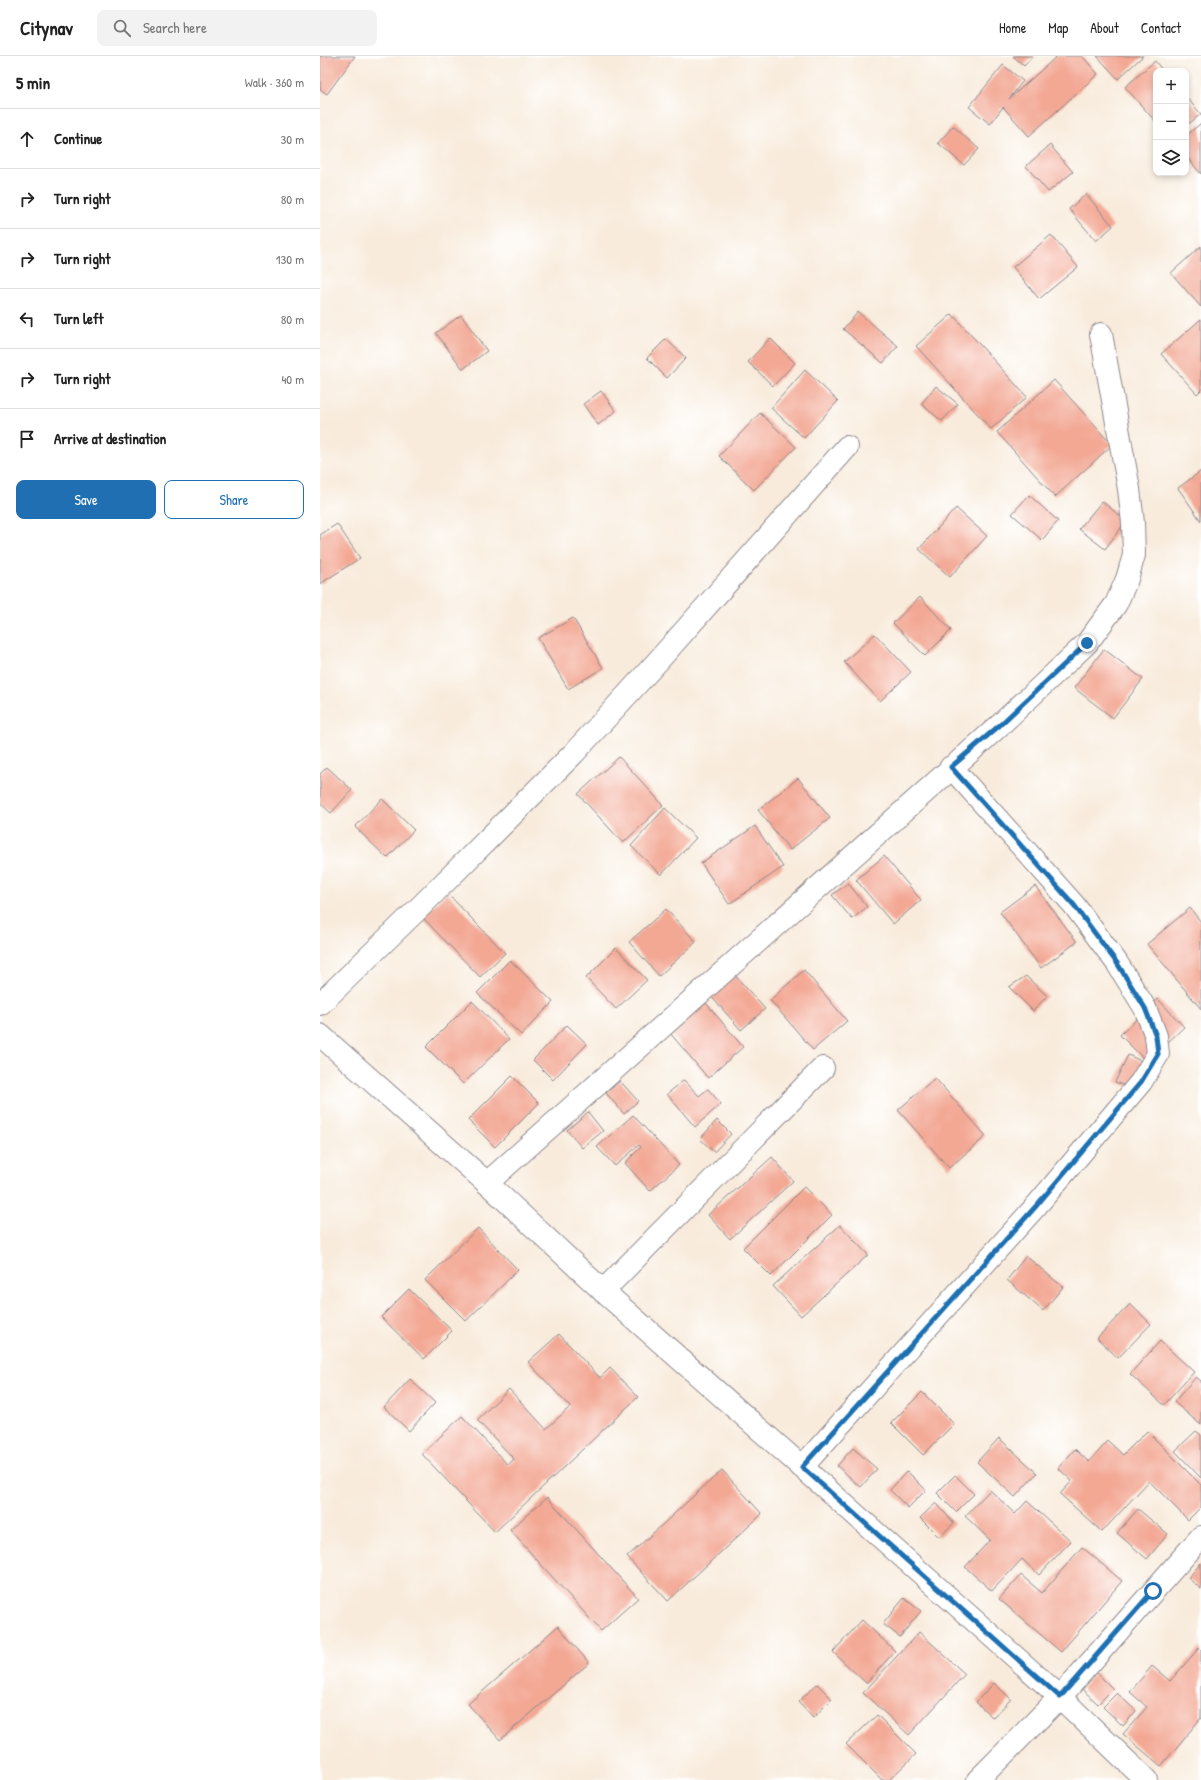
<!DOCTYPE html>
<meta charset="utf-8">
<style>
:root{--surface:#fff;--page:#f2f2f2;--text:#222;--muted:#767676;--line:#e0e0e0;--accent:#1f6fb2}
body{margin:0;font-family:"Patrick Hand",sans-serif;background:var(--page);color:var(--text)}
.controls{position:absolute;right:12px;top:12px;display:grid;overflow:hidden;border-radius:8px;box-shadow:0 2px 6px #0003}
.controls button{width:36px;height:36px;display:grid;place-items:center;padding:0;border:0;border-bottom:1px solid var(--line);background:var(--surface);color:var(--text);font:20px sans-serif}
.stop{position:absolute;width:12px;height:12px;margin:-9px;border:3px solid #1f6fb2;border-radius:50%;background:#fff}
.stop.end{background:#1f6fb2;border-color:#fff;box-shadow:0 1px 4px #0008}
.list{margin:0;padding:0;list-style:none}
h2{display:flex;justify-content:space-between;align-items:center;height:52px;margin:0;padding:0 16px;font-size:17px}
h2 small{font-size:13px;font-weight:400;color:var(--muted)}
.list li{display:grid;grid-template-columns:26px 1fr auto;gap:12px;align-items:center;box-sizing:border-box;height:60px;padding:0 16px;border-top:1px solid var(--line)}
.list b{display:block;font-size:15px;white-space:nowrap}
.list em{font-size:13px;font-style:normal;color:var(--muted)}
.actions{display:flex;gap:8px;padding:12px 16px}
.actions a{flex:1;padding:9px 0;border:1px solid var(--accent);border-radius:8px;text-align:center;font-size:14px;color:var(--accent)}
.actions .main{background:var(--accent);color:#fff}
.icon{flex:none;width:22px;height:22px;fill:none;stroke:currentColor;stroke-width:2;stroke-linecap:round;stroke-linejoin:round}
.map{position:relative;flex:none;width:881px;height:1724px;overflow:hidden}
header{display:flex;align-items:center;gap:24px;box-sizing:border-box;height:56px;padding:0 20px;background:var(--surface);border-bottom:1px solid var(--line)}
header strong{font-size:19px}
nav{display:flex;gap:22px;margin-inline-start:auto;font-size:14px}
.search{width:280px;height:36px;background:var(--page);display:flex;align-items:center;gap:10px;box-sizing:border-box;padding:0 14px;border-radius:8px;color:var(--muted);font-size:15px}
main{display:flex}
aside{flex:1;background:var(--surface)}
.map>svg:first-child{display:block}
.building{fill:#f3a894}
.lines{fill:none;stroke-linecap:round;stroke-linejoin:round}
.minor-casing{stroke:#8d868b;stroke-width:24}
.minor{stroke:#fff;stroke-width:22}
.route{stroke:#1f6fb2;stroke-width:5}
</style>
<header>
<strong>Citynav</strong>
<div class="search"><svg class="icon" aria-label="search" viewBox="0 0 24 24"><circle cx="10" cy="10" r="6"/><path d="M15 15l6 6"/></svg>Search here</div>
<nav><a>Home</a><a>Map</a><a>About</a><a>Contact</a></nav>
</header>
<main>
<aside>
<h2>5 min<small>Walk · 360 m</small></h2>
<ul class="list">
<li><svg class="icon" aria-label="ahead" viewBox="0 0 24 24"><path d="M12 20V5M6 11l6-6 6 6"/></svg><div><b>Continue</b></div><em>30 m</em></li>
<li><svg class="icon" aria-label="right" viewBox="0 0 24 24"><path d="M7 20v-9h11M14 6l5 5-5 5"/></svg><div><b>Turn right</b></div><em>80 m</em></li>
<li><svg class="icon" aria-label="right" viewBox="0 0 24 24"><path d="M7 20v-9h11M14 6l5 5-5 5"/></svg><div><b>Turn right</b></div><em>130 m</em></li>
<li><svg class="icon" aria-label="left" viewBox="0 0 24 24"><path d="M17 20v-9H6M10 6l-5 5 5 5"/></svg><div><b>Turn left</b></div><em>80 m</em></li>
<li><svg class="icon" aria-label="right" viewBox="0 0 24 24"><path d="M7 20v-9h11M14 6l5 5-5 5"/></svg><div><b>Turn right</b></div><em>40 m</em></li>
<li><svg class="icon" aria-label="arrive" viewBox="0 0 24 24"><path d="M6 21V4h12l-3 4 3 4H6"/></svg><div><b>Arrive at destination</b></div></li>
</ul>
<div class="actions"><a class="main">Save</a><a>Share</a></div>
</aside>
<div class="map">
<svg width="881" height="1724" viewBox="0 0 881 1724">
<rect width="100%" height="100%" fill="#fff"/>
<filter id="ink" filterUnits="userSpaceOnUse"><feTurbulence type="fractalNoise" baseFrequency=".025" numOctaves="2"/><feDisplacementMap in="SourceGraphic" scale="8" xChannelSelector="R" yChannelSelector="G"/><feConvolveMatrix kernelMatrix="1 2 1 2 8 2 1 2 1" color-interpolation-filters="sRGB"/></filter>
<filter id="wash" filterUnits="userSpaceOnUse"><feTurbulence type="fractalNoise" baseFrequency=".012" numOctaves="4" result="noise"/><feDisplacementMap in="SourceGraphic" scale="16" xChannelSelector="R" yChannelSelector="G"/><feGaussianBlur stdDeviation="0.9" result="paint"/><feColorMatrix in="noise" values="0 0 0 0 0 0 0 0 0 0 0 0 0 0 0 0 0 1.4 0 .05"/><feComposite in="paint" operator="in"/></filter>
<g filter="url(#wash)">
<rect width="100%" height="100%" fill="#f8ebdb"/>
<g id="blocks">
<g class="building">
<polygon points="0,0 35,0 7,38 0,33"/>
<polygon points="693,0 713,0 704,10"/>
<polygon points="737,0 762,0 778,18 709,80 683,51 670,68 649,51 683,9 703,25 689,43"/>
<polygon points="777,0 823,0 798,23"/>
<polygon points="835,5 843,15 836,15 836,66 805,31"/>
<polygon points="866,41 881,58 866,70"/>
<polygon points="881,67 881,118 866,100 866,80"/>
<polygon points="633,70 659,93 644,109 618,87"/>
<polygon points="730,89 753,116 728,136 706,110"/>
<polygon points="766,138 793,170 776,185 749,153"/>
<polygon points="731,179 758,211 719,243 693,211"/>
<polygon points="881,190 881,251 851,217"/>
<polygon points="538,256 578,290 563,307 523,273"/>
<polygon points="632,258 707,341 671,373 596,290"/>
<polygon points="141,259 167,295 143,313 116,277"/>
<polygon points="881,263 881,334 877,338 841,298"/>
<polygon points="450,282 475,307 453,330 428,306"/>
<polygon points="346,283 366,302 347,322 327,302"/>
<polygon points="485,314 518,345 484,382 451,352"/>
<polygon points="734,324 792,389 735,441 677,376"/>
<polygon points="616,330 638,348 622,365 601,348"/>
<polygon points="281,335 296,355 278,369 263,348"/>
<polygon points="440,357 476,391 434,434 399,400"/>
<polygon points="881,415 881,465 858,432"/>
<polygon points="709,439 738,465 722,484 692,458"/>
<polygon points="782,445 806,465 785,493 759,473"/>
<polygon points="636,452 667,480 630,521 599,493"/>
<polygon points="17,468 40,502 0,528 0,479"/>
<polygon points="600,541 631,574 605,600 573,567"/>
<polygon points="253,562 283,612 248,633 218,582"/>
<polygon points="555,578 591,616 560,645 524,606"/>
<polygon points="784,593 823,623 793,662 754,632"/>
<polygon points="299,701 343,749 303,787 258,738"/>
<polygon points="7,711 32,734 11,757 0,747 0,718"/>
<polygon points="478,722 510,762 470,794 438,754"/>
<polygon points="62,743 94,774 67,802 35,771"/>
<polygon points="345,752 376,782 341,819 311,790"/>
<polygon points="435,770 463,811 409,848 381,807"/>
<polygon points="564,800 601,844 573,868 536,824"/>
<polygon points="528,827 547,851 532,863 512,839"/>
<polygon points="715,830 757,886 721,912 680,856"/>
<polygon points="127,837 185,897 160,921 102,861"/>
<polygon points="870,852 881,866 881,953 827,888"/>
<polygon points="346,853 376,886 339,920 309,886"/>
<polygon points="296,892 327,924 296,953 266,922"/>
<polygon points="190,904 233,946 201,979 157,937"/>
<polygon points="484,914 527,965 493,994 450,944"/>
<polygon points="413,917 445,953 421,974 389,938"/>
<polygon points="706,920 727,940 713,955 689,931"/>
<polygon points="838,943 864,971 827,1006 800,979"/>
<polygon points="152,945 189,983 143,1028 106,991"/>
<polygon points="386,947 423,991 388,1022 350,977"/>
<polygon points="247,969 267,988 233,1024 213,1004"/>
<polygon points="808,999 836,1012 825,1037 795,1026"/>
<polygon points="192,1020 219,1047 175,1091 148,1064"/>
<polygon points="615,1022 666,1080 629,1112 578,1054"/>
<polygon points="364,1024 379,1040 388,1033 401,1048 375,1071 347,1038"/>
<polygon points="300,1025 318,1045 304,1058 286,1037"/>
<polygon points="268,1056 283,1075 262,1092 247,1074"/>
<polygon points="313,1059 359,1109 330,1135 305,1107 321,1091 319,1089 295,1110 277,1091"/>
<polygon points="397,1064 411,1078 394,1096 380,1083"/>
<polygon points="452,1101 473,1125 410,1183 388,1159"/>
<polygon points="484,1131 512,1159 451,1220 423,1192"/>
<polygon points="520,1169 548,1199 481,1260 453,1230"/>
<polygon points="158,1172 198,1214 146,1265 105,1224"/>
<polygon points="706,1200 743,1231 723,1255 687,1224"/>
<polygon points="89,1233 132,1275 104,1303 61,1261"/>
<polygon points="810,1248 831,1268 798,1302 777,1282"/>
<polygon points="239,1278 280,1322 290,1312 318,1341 175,1476 102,1398 142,1360 188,1409 194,1403 157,1364 189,1333 226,1373 250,1351 208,1306"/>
<polygon points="840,1285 874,1316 844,1349 810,1318"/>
<polygon points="876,1321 881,1325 881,1369 854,1346"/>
<polygon points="90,1323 115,1347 89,1375 64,1351"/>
<polygon points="602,1336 634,1368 603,1399 571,1367"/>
<polygon points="827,1375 881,1429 881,1451 868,1464 829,1425 782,1476 740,1438 752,1425 738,1412 755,1393 769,1406 788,1385 803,1399"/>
<polygon points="876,1375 881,1379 881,1422 855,1395"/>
<polygon points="679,1382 717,1417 695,1441 657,1406"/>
<polygon points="533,1392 557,1413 541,1431 517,1410"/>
<polygon points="402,1414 442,1458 348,1545 307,1501"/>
<polygon points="587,1415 606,1434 588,1452 570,1434"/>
<polygon points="635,1419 654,1438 636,1456 617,1437"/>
<polygon points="670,1434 695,1458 707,1445 751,1485 719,1519 702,1503 672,1535 645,1511 670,1484 645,1460"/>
<polygon points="227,1441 318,1542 281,1575 190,1474"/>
<polygon points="616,1447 634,1467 619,1481 600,1462"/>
<polygon points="818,1453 848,1478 827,1503 797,1477"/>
<polygon points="762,1491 802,1525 741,1596 679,1543 701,1519 722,1537"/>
<polygon points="881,1507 881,1533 868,1522"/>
<polygon points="584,1542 601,1555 580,1581 563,1568"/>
<polygon points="542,1564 575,1595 546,1627 513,1596"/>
<polygon points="238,1570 269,1607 180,1684 148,1648"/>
<polygon points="599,1576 645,1618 589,1679 543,1637"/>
<polygon points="879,1592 881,1594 881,1662 841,1710 803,1678 827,1651 810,1636 832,1610 850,1625"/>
<polygon points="776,1616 793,1633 778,1648 761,1632"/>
<polygon points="674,1627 691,1643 673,1662 656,1646"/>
<polygon points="497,1628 512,1643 493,1662 478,1646"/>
<polygon points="797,1637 816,1655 803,1670 783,1651"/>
<polygon points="557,1659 596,1698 569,1724 562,1724 526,1688"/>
</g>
</g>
</g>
<g filter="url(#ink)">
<use href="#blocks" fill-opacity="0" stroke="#8d868b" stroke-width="1"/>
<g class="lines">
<defs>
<g id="minor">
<polyline points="0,948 99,852 254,697 337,606 527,391"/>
<polyline points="0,979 167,1127 283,1235 482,1411 740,1641 826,1724"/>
<polyline points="167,1127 680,669 767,587 796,548 807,523 814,499 813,467 809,433 781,278"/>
<polyline points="283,1235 503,1012"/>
<polyline points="482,1411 717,1149 821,1026 838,998 836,980 825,952 797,907 754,849 631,711"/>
<polyline points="658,1724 740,1641 881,1481"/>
</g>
</defs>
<use href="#minor" class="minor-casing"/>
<use href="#minor" class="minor"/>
</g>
</g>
<g class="lines" filter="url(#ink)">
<polyline class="route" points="767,587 680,669 631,711 754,849 797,907 825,952 836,980 838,998 821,1026 717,1149 482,1411 740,1641 833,1535"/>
</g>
</svg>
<div class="controls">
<button>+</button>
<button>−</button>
<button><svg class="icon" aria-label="layers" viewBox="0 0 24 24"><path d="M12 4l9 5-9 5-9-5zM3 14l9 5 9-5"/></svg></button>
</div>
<div class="stop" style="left:833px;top:1535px"></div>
<div class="stop end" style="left:767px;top:587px"></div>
</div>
</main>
